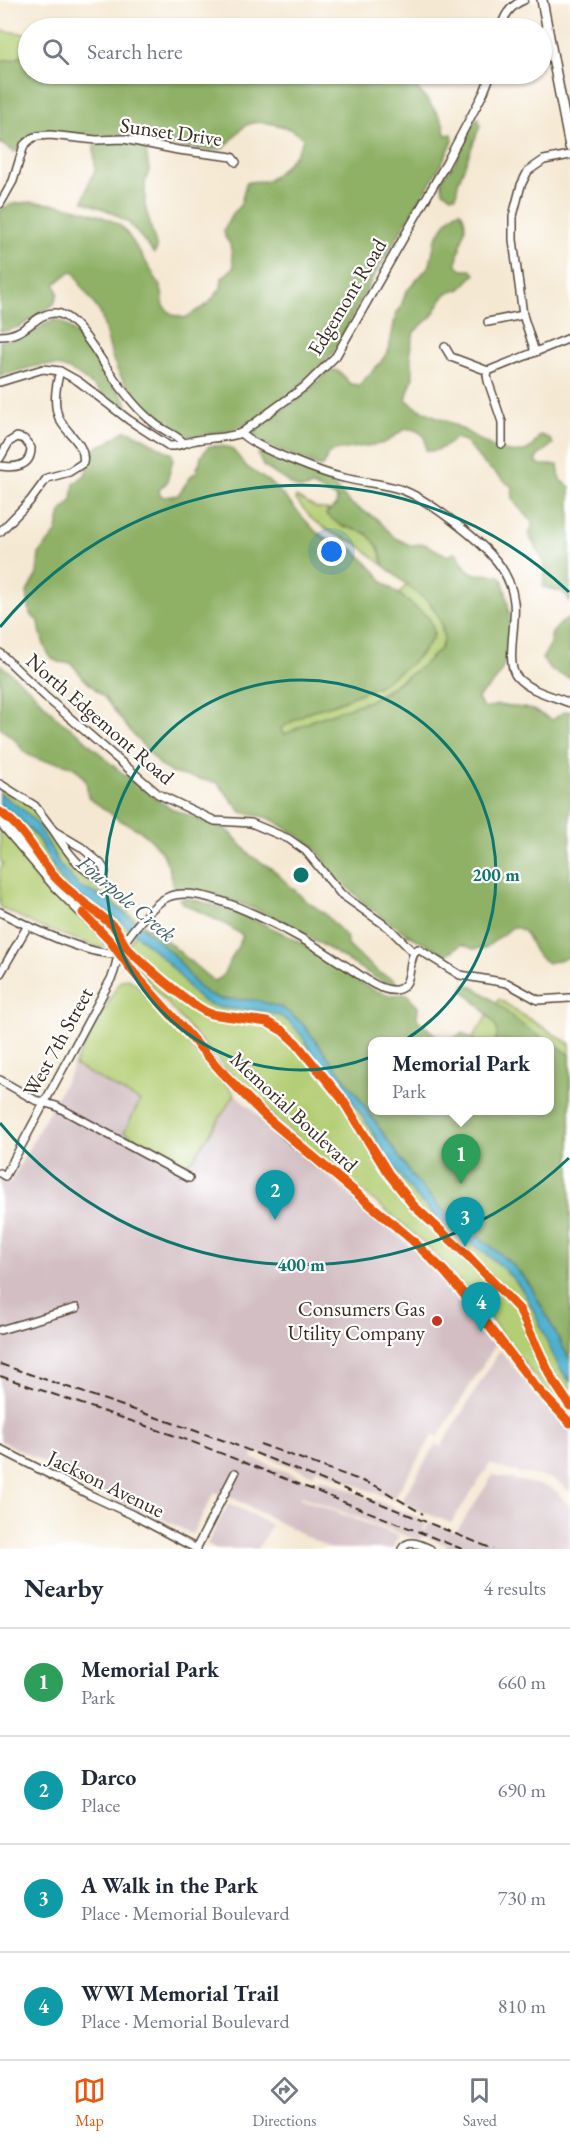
<!DOCTYPE html>
<meta charset="utf-8">
<style>
:root{--surface:#fff;--page:#f6f6f7;--text:#1f2937;--muted:#747a83;--line:#e0e1e3;--accent:#ea580c}
body{margin:0;font-family:"EB Garamond",serif;background:var(--page);color:var(--text)}
.you{position:absolute;left:332px;top:552px;width:21px;height:21px;margin:-15px;border:4px solid #fff;border-radius:50%;background:#1a73e8;box-shadow:0 0 0 9px #1a73e833}
.badge{display:grid;place-items:center;width:39px;height:39px;border-radius:50%;background:var(--accent);color:#fff;font-size:20px;font-weight:700}
.pin{position:absolute;translate:-50% -50px;filter:drop-shadow(0 2px 3px #0008)}
.pin::after{content:'';position:absolute;top:32px;width:21px;height:18px;background:inherit;clip-path:polygon(0 0,100% 0,50% 100%)}
.popup{position:absolute;left:368px;top:1037px;width:186px;height:78px;box-sizing:border-box;display:grid;place-content:center;border-radius:12px;background:var(--surface);filter:drop-shadow(0 2px 4px #0005);font-size:20px;white-space:nowrap;color:var(--muted)}
.popup b{font-size:22px;color:var(--text)}
.popup::after{content:'';position:absolute;left:50%;top:100%;margin-left:-12px;border:12px solid transparent;border-top-color:var(--surface)}
.list{margin:0;padding:0;list-style:none}
h2{display:flex;justify-content:space-between;align-items:center;height:78px;margin:0;padding:0 24px;font-size:26px}
h2 small{font-size:20px;font-weight:400;color:var(--muted)}
.list li{display:grid;grid-template-columns:39px 1fr auto;gap:18px;align-items:center;box-sizing:border-box;height:108px;padding:0 24px;border-top:2px solid var(--line)}
.list b{display:block;font-size:22px;white-space:nowrap}
.list p{margin:0;font-size:20px;white-space:nowrap;color:var(--muted)}
.list em{font-size:20px;font-style:normal;color:var(--muted)}
.icon{flex:none;width:33px;height:33px;fill:none;stroke:currentColor;stroke-width:2;stroke-linecap:round;stroke-linejoin:round}
.map{position:relative;flex:none;width:570px;height:1549px;overflow:hidden}
.search{position:absolute;background:var(--surface);box-shadow:0 2px 4px #0004;left:18px;right:18px;top:18px;height:66px;display:flex;align-items:center;gap:15px;box-sizing:border-box;padding:0 21px;border-radius:33px;color:var(--muted);font-size:22px}
.sheet{height:510px;background:var(--surface)}
nav{display:flex;justify-content:space-around;align-items:center;box-sizing:border-box;height:84px;border-top:2px solid var(--line);background:var(--surface);font-size:16px;color:var(--muted)}
nav a{display:grid;justify-items:center;gap:3px}
nav .on{color:var(--accent)}
.map>svg:first-child{display:block}
.industrial{fill:#d2bec3}
.green{fill:#b4ce74;stroke:#787c49;stroke-width:1.5}
.forest{fill:#8fb166;stroke:#656e42;stroke-width:1.5}
.water{fill:#50b0ce;stroke:#466d76;stroke-width:1.5}
.lines{fill:none;stroke-linecap:round;stroke-linejoin:round}
.minor-casing{stroke:#574639;stroke-width:10}
.tertiary-casing{stroke:#574639;stroke-width:12}
.minor{stroke:#fff;stroke-width:7}
.tertiary{stroke:#fff;stroke-width:9}
.rail{stroke:#3b2a1e;stroke-width:2;stroke-dasharray:9 4.5;stroke-linecap:butt}
.cycleway-casing{stroke:#fff;stroke-width:13}
.cycleway{stroke:#e8590c;stroke-width:9}
.ring{fill:none;stroke:#0f766e;stroke-width:3}
.poi-dot{fill:#c8321e;stroke:#fff;stroke-width:2}
.labels{text-anchor:middle;stroke-width:4.5;stroke-linejoin:round;paint-order:stroke}
.street-label{font-size:21px;fill:#3b2a1e;stroke:#fff}
.poi-label{font-size:21px;fill:#3b2a1e;stroke:#fff;text-anchor:end}
.water-label{font-size:22px;font-style:italic;fill:#436064;stroke:#fff}
.centre{fill:#0f766e;stroke:#fff;stroke-width:3}
.ring-label{font-size:18px;text-anchor:middle;font-weight:bold;fill:#0f766e;stroke:#fff;stroke-width:4.5;stroke-linejoin:round;paint-order:stroke}
</style>
<div class="map">
<svg width="570" height="1549" viewBox="0 0 570 1549">
<rect width="100%" height="100%" fill="#fff"/>
<filter id="ink" filterUnits="userSpaceOnUse"><feTurbulence type="fractalNoise" baseFrequency=".0167" numOctaves="2"/><feDisplacementMap in="SourceGraphic" scale="12" xChannelSelector="R" yChannelSelector="G"/><feConvolveMatrix kernelMatrix="1 2 1 2 8 2 1 2 1" color-interpolation-filters="sRGB"/></filter>
<filter id="wash" filterUnits="userSpaceOnUse"><feTurbulence type="fractalNoise" baseFrequency=".008" numOctaves="4" result="noise"/><feDisplacementMap in="SourceGraphic" scale="24" xChannelSelector="R" yChannelSelector="G"/><feGaussianBlur stdDeviation="1.35" result="paint"/><feColorMatrix in="noise" values="0 0 0 0 0 0 0 0 0 0 0 0 0 0 0 0 0 1.4 0 .05"/><feComposite in="paint" operator="in"/></filter>
<g filter="url(#wash)">
<rect width="100%" height="100%" fill="#f5e8d2"/>
<g class="industrial">
<polygon points="74,1065 140,1101 205,1140 235,1094 290,1145 421,1255 459,1296 496,1344 438,1437 433,1435 393,1500 316,1469 313,1475 255,1452 252,1458 312,1482 320,1478 427,1521 423,1530 425,1531 430,1522 456,1532 493,1475 549,1487 557,1492 570,1507 570,1549 445,1549 447,1545 423,1536 420,1541 301,1496 300,1498 399,1536 392,1549 331,1549 232,1498 230,1499 215,1492 192,1534 141,1508 139,1512 0,1440 0,1178 10,1183"/>
<polygon points="500,1350 537,1397 570,1431 570,1492 560,1483 550,1478 510,1471 490,1464 451,1523 400,1503 436,1444 441,1447"/>
<polygon points="229,1503 271,1525 258,1549 217,1549 207,1544"/>
</g>
<g class="green">
<polygon points="0,28 4,31 28,34 28,48 17,59 0,61"/>
<path d="M296,497L316,508L328,510L327,512C341,528 343,522 361,530C375,536 380,552 384,566L356,543L334,534L313,520L295,499Z"/>
<polygon points="406,585 428,601 440,618 444,640 440,649 421,667 369,701 313,720 286,735 283,734 281,728 310,711 332,705 378,686 420,656 433,638 434,633 429,618 399,594"/>
<polygon points="0,788 26,803 34,810 51,833 70,869 139,921 126,935 118,938 110,934 66,891 0,816"/>
<polygon points="0,825 105,941 105,947 101,948 40,927 0,907 0,869 3,863 0,861"/>
<path d="M143,924L182,965L244,1005L284,1015L300,1027L375,1122L550,1110V1042L470,1041L499,999L526,1017L570,1044V1416C521,1366 485,1305 436,1255C389,1208 332,1171 283,1125C228,1075 180,1017 131,962C123,946 133,937 143,924Z"/>
<polygon points="128,979 135,983 235,1094 194,1158 184,1165 124,1132 140,1101 74,1065 118,984 122,980"/>
</g>
<g class="forest">
<path d="M231,22L265,28H135C167,24 199,27 231,22Z"/>
<path d="M28,48V74H391L415,85L438,114L444,125L445,135L452,134L453,141L441,165L371,281L332,354L295,390L253,420L232,430L191,437L157,419L129,388L119,374L112,357L101,314L82,287L76,275L71,271L55,284L58,293L54,304L21,326L7,331H0V211C18,190 102,211 122,227C128,233 158,280 161,289C163,294 163,301 164,307L173,315L185,318L208,304L221,288L222,278L234,267L230,244L225,237L224,230L231,216L241,204L246,183C252,180 258,182 265,181C276,178 302,150 303,138C292,127 258,116 244,127C236,133 231,142 224,148C192,155 160,139 128,135C111,133 94,137 76,136C44,134 39,122 15,152L0,143V61L17,59Z"/>
<polygon points="478,118 480,126 458,183 456,196 451,196 443,191 441,180 454,164 471,124"/>
<polygon points="122,142 134,143 146,150 149,170 145,183 145,206 157,249 154,253 129,223 111,212 83,201 90,179 95,171 94,145"/>
<path d="M460,211C473,225 456,248 457,265L461,270H471L475,274L460,289L445,294L432,316L414,332L410,350L413,377L406,399C418,411 436,416 451,423C473,433 504,463 529,449C534,446 537,439 540,435C546,436 551,439 553,444L537,457L536,462L541,465H558L560,480L570,487V603C566,588 554,591 543,587C543,580 546,574 545,567C543,555 533,546 529,534C543,515 507,512 513,488L483,463L465,441L455,438C449,445 435,454 426,450L425,437C402,416 397,442 380,444C365,446 349,448 333,451L327,456L324,465L320,467L261,442L254,438L252,431L256,427L298,400L331,369L340,372L350,384L359,385L380,363L389,350L396,313L400,309L406,292L430,265L435,240L446,222L456,212Z"/>
<path d="M55,319C76,325 101,367 113,385C118,393 127,397 128,408L123,409C99,395 78,364 46,365C31,365 15,373 0,376V341L20,339Z"/>
<path d="M124,431L132,432L172,454L173,459L167,482L159,490L160,495L164,497L178,495L192,475L198,471L196,468L199,465L201,456L209,446H221L231,448L247,467L268,481L281,493L316,532L333,542L353,549L376,572L383,582L429,618L433,628V638L412,663L378,686L332,705L310,711L281,728L283,734H286L313,720L369,701L384,693L421,667L440,649L444,640L442,624L431,604L384,566L379,547L366,533L340,525L326,514L336,505L337,498L313,486L302,489L297,488L263,466L258,455L259,453L287,461L329,481L351,504L377,519L395,538L410,545L425,544L448,556L456,552L468,571L476,574L499,575L502,579C512,609 514,650 498,677C493,686 484,690 478,698L483,708H487L497,705L524,708L533,710L552,720L564,712L570,711V957L548,963C544,960 539,957 536,953C528,942 530,930 513,927L485,948L473,949L462,944L446,955L407,934L368,907L328,868L322,856L314,847L296,834L269,818L241,812L218,783L171,773L161,766L130,731L104,697L85,680L71,663C67,663 60,663 56,661C45,657 40,632 39,622L30,614L27,592L37,574L39,554L56,533L61,512L72,500L74,484L85,475L93,451L100,445L107,443Z"/>
<polygon points="570,618 570,678 552,671 542,659 549,647 552,633 561,623"/>
<path d="M0,664L34,693L60,721L78,733L110,763L155,799L174,810L229,831L251,856L271,868L304,899L324,913L346,936L348,945L356,953L380,973L393,979L398,984L394,986L378,979L290,925L259,911L220,896L197,890L177,889L173,886L169,867L163,854L151,840L139,830L118,819L89,798C85,792 89,786 85,780C69,754 48,768 27,754C22,751 19,744 15,740C10,736 5,732 0,728Z"/>
<path d="M186,898C223,906 273,926 306,946C329,961 351,980 376,991L390,995L407,994L418,1007L417,1019L441,1040H451L463,1033L476,1041L372,1042V1110H550V1042L495,1041C497,1037 498,1032 496,1027C493,1019 471,996 463,991L465,985C474,985 483,993 490,998C501,1006 511,1017 522,1025C538,1037 554,1042 570,1055V1360L531,1287L522,1274L488,1244L446,1214L412,1176L357,1095L302,1023L282,1008L220,999L208,994L197,986L176,957L143,928H152L206,975L215,981L222,977L243,936L225,924L184,904L179,899Z"/>
</g>
<path class="water" d="M0,793L25,811L39,826L60,865L79,886L106,899L143,928L176,957L197,986L208,994L220,999L257,1000L272,1005L282,1008L302,1023L357,1095L412,1176L446,1214L488,1244L513,1265L531,1287L570,1360V1382C548,1357 541,1317 522,1290C495,1252 451,1234 420,1201C392,1170 375,1133 351,1100C341,1085 327,1072 316,1058C307,1046 301,1031 289,1022C264,1002 229,1017 203,1001C192,995 186,983 178,974C170,964 159,955 149,946C135,933 119,919 103,909C95,904 87,901 79,896C62,884 53,868 44,850C35,831 17,816 0,805Z"/>
</g>
<g filter="url(#ink)">
<g class="lines">
<defs>
<g id="minor">
<path d="M501,28C504,15 511,5 524,0"/>
<polyline points="0,204 13,181 24,145 32,138 38,136 50,135 96,140 124,139 178,150 225,156 232,157 236,162"/>
<polyline points="488,322 523,315"/>
<path d="M0,336C27,336 35,313 54,313C75,312 98,356 109,371C122,390 136,409 154,423C163,431 176,434 184,443"/>
<polyline points="445,347 451,357 488,371 570,338"/>
<polyline points="535,352 523,315 513,240 513,216 521,185 528,171 544,160 570,155"/>
<polyline points="488,371 487,375 488,381 502,422 502,444"/>
<path d="M0,382L43,369L60,371L78,381L129,420L169,446C177,447 184,443 192,441C209,437 225,439 241,433L304,387L336,356L444,167L484,92L491,74"/>
<path d="M241,433C251,446 325,474 344,478C363,483 383,483 402,490C426,498 476,537 493,557C504,569 512,585 514,602C517,621 505,665 517,677C529,691 553,696 570,703"/>
<path d="M0,458L9,442L17,437L24,439L31,448C31,467 15,468 0,466"/>
<path d="M0,532L30,501L47,478L69,472L83,463C87,444 66,434 59,418C53,404 56,385 60,371"/>
<polyline points="0,653 47,698 158,794 215,821 251,823 289,839 306,851 341,894 389,928 414,953"/>
<polyline points="0,784 35,806 54,831"/>
<path d="M101,864L81,847L54,831C62,844 86,880 103,876L105,872L103,867"/>
<path d="M0,912C23,924 95,959 119,953"/>
<polyline points="0,974 27,927"/>
<polyline points="0,1080 35,1100 56,1106 189,1178"/>
<path d="M0,1173L5,1176L112,977C116,968 116,959 120,951C126,936 154,903 168,897C207,880 310,942 343,964C357,972 378,992 396,990C416,986 405,958 418,949L460,975L507,983L538,1000L570,998"/>
<polyline points="0,1330 76,1308"/>
<polyline points="0,1449 90,1495 133,1515 197,1549"/>
<polyline points="196,1549 235,1473"/>
<path d="M402,1549C409,1538 421,1545 430,1549"/>
</g>
<g id="tertiary">
<polyline points="542,0 570,147"/>
<polyline points="0,821 56,887 110,941 134,973 239,1090 286,1135 411,1239 444,1271 473,1305 535,1386 570,1423"/>
</g>
</defs>
<use href="#minor" class="minor-casing"/>
<use href="#tertiary" class="tertiary-casing"/>
<use href="#minor" class="minor"/>
<use href="#tertiary" class="tertiary"/>
<g class="rail">
<polyline points="0,1364 228,1442 493,1549"/>
<polyline points="0,1376 190,1441 462,1549"/>
<polyline points="260,1444 376,1486 423,1514"/>
</g>
<defs>
<g id="cycleway">
<path d="M0,812C23,827 36,854 53,875C71,895 93,908 113,926C119,932 122,942 128,949C143,964 193,1008 211,1014L267,1022L283,1031L296,1043L342,1099L388,1173L414,1206L468,1256L519,1309L552,1379L570,1406"/>
<polyline points="83,913 110,941 134,973 221,1071 265,1116 411,1239 444,1271 473,1305 535,1386 570,1423"/>
</g>
</defs>
<use href="#cycleway" class="cycleway-casing"/>
<use href="#cycleway" class="cycleway"/>
</g>
</g>
<g class="ring">
<circle cx="301" cy="875" r="195"/>
<path d="M569 1158A390 390 0 0 1 0 1123M0 627A390 390 0 0 1 569 592"/>
</g>
<circle class="poi-dot" cx="437" cy="1321" r="6"/>
<g class="labels">
<g class="street-label">
<text transform="translate(171 132) rotate(8)" y="7">Sunset Drive</text>
<text transform="translate(347 297) rotate(-59)" y="7">Edgemont Road</text>
<text transform="translate(100 719) rotate(41)" y="7">North Edgemont Road</text>
<text transform="translate(58 1042) rotate(-61)" y="7">West 7th Street</text>
<text transform="translate(294 1112) rotate(43)" y="7">Memorial Boulevard</text>
<text transform="translate(106 1484) rotate(26)" y="7">Jackson Avenue</text>
</g>
<g class="poi-label">
<text x="425" y="1316">Consumers Gas<tspan x="425" dy="24">Utility Company</tspan></text>
</g>
<g class="water-label">
<text transform="translate(127 898) rotate(40)" y="8">Fourpole Creek</text>
</g>
</g>
<circle cx="301" cy="875" r="9" class="centre"/>
<g class="ring-label">
<text x="496" y="881">200 m</text>
<text x="301" y="1271">400 m</text>
</g>
</svg>
<div class="you"></div>
<div class="pin badge" style="left:461px;top:1184px;background:#2e9e5b">1</div>
<div class="popup"><b>Memorial Park</b>Park</div>
<div class="pin badge" style="left:275px;top:1220px;background:#0f9aa8">2</div>
<div class="pin badge" style="left:465px;top:1247px;background:#0f9aa8">3</div>
<div class="pin badge" style="left:481px;top:1332px;background:#0f9aa8">4</div>
<div class="search"><svg class="icon" aria-label="search" viewBox="0 0 24 24"><circle cx="10" cy="10" r="6"/><path d="M15 15l6 6"/></svg>Search here</div>
</div>
<section class="sheet">
<h2>Nearby<small>4 results</small></h2>
<ul class="list">
<li><span class="badge" style="background:#2e9e5b">1</span><div><b>Memorial Park</b><p>Park</p></div><em>660 m</em></li>
<li><span class="badge" style="background:#0f9aa8">2</span><div><b>Darco</b><p>Place</p></div><em>690 m</em></li>
<li><span class="badge" style="background:#0f9aa8">3</span><div><b>A Walk in the Park</b><p>Place · Memorial Boulevard</p></div><em>730 m</em></li>
<li><span class="badge" style="background:#0f9aa8">4</span><div><b>WWI Memorial Trail</b><p>Place · Memorial Boulevard</p></div><em>810 m</em></li>
</ul>
</section>
<nav>
<a class="on"><svg class="icon" aria-label="map" viewBox="0 0 24 24"><path d="M3 6l6-2 6 2 6-2v14l-6 2-6-2-6 2zM9 4v14M15 6v14"/></svg>Map</a>
<a><svg class="icon" aria-label="directions" viewBox="0 0 24 24"><path d="M12 3l9 9-9 9-9-9zM9 14v-3h6M13 9l2 2-2 2"/></svg>Directions</a>
<a><svg class="icon" aria-label="saved" viewBox="0 0 24 24"><path d="M7 4h10v16l-5-4-5 4z"/></svg>Saved</a>
</nav>
